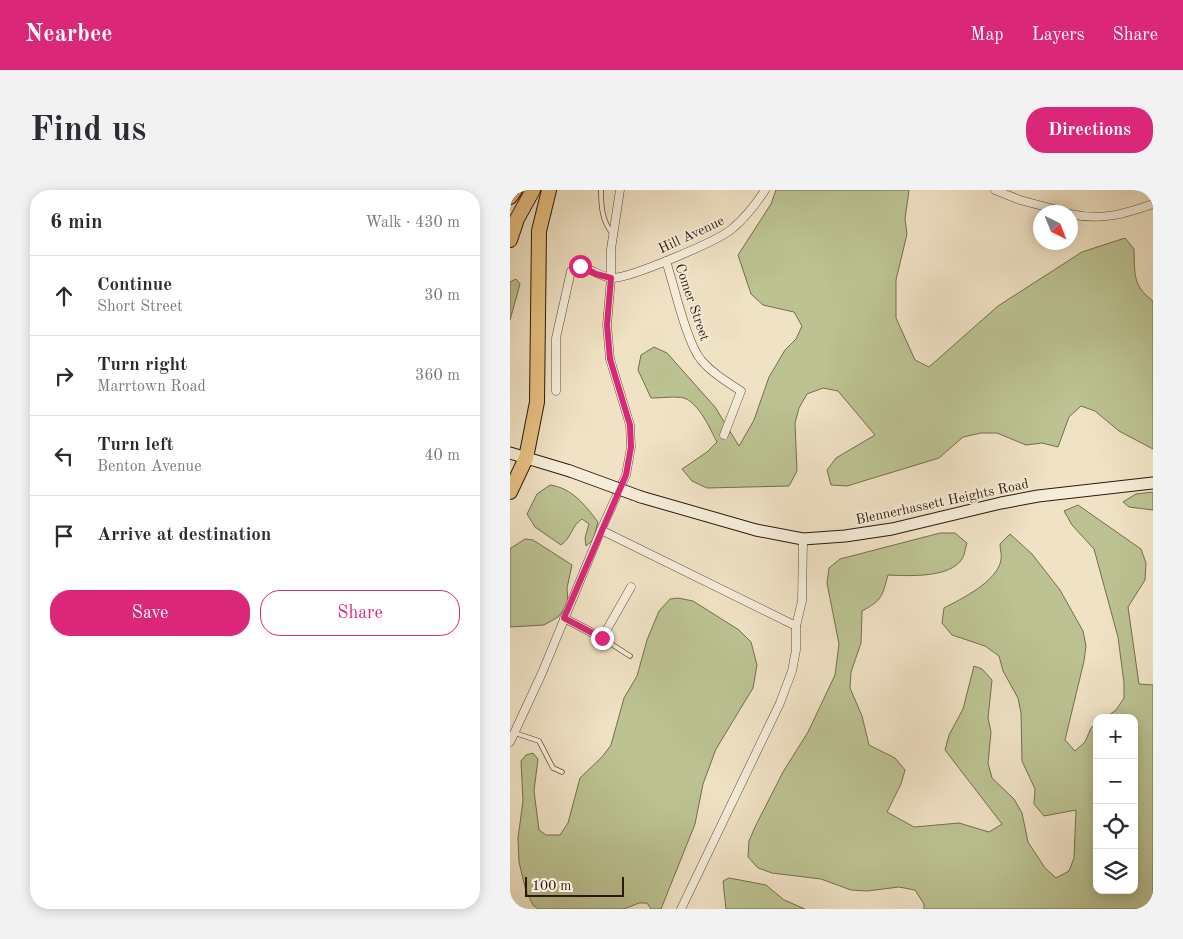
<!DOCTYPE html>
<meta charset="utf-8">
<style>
:root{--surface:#fff;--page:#f2f2f3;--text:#2b2b33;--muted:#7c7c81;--line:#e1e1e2;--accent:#db2777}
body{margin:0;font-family:"Old Standard TT",serif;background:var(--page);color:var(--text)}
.controls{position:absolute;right:15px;bottom:15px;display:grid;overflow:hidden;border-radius:10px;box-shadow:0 2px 12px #0003}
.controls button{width:45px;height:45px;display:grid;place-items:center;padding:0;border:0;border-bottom:1px solid var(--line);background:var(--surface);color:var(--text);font:25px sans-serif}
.compass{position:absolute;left:523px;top:15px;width:45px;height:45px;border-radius:50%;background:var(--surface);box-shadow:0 2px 12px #0003;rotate:137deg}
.scale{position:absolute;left:15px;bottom:12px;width:99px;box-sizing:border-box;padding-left:5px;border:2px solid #2e180b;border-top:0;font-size:14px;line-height:18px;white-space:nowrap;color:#2e180b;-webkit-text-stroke:4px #f5ecd9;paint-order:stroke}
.stop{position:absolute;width:15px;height:15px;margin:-11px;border:4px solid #db2777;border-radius:50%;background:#fff}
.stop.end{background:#db2777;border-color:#fff;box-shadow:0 1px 5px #0008}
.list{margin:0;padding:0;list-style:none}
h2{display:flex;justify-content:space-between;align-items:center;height:65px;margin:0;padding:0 20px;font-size:21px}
h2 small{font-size:16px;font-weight:400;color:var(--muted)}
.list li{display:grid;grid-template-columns:32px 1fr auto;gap:15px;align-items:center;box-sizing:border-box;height:80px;padding:0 20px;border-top:1px solid var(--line)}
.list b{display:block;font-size:19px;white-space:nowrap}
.list p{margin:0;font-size:16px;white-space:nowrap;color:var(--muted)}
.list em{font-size:16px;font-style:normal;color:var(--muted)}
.actions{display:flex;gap:10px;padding:15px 20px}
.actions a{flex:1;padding:11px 0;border:1px solid var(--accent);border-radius:20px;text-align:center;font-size:18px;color:var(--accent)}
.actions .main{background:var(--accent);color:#fff}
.icon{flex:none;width:28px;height:28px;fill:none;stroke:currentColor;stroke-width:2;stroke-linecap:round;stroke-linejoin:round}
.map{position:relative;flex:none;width:643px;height:719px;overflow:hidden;border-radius:20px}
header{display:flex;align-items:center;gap:30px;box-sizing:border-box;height:70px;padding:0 25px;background:var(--accent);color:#fff}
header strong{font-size:24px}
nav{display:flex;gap:28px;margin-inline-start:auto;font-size:18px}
.intro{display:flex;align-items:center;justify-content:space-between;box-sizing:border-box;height:120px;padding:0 30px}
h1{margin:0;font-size:35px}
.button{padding:12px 22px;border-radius:20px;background:var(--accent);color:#fff;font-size:18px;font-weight:700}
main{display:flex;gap:30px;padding:0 30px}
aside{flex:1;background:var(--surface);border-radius:20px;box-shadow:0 2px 12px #0003}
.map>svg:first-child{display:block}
.green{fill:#bcc292;stroke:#756d4e}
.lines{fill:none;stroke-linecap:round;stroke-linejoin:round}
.lane-casing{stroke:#5e4a3a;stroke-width:5.5}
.street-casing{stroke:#5e4a3a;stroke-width:9}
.secondary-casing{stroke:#2e180b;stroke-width:13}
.highway-casing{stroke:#2e180b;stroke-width:16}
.lane{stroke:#f5ecd9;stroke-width:4}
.street{stroke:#f5ecd9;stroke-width:8}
.secondary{stroke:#f5ecd9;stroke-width:11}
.highway{stroke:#e8c182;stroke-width:14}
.secondary-bridge-casing{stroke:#2e180b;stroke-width:13;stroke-linecap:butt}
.secondary-bridge{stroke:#f5ecd9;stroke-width:11}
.route{stroke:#db2777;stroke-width:6}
.labels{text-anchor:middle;stroke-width:4;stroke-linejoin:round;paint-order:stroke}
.street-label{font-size:14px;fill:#2e180b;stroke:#f5ecd9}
</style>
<header>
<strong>Nearbee</strong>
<nav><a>Map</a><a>Layers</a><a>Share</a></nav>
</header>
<div class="intro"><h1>Find us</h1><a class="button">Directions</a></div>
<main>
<aside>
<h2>6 min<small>Walk · 430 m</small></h2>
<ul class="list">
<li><svg class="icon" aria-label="ahead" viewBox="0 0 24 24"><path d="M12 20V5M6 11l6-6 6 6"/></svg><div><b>Continue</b><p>Short Street</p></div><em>30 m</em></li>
<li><svg class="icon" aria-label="right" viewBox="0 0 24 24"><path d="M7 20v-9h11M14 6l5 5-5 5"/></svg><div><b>Turn right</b><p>Marrtown Road</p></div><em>360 m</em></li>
<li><svg class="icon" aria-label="left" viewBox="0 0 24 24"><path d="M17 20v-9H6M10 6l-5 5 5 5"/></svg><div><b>Turn left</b><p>Benton Avenue</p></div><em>40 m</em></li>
<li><svg class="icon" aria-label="arrive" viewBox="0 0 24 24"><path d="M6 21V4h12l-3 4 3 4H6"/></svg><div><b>Arrive at destination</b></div></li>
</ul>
<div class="actions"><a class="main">Save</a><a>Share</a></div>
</aside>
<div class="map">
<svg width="643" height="719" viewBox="0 0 643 719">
<rect width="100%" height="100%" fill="#f0e2c5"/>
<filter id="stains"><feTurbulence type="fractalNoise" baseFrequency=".004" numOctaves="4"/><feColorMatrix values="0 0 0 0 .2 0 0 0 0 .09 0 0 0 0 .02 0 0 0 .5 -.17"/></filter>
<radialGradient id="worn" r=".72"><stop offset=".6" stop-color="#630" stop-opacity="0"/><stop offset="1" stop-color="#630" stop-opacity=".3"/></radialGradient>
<g class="green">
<path d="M266,0H399L395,29L397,44L386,90V128L405,170L419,177L488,116L572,62L615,48L624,59C625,84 622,95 643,111V259L609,241L585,221L571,216L559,227L548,257L532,253L516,255L487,243H471L453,247L429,268L337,296L321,295L317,280L326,268L365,245L328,201L313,198L297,204L289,218L285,233L287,281L279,296L197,298L182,291L172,279L197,262L207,252C200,239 189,213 174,208C165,206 151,208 141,208L128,180L131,165L144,157L157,163L205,217L229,256L244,230L259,187L275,160L286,149L292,136L284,122L253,115L241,104L228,65L261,14Z"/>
<polygon points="6,89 10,94 0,130 0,92"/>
<path d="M40,295C62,298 75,315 88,332L83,350L76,356L75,348L79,334L72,329C61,336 63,346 51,355L25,337L17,324L27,304Z"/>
<polygon points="643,302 643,320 619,317 613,312 626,304"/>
<path d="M568,315L631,359L636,373L635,390L618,417L629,494L643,495V719H414V714L405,700L389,697L357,701L341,700L311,689L262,683L248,678L238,667L239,651L245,637L273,582L298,542L325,485L329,454L317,393L319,378L330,369L430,343H445L457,353C455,358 455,365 452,369C440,388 399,386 378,385C372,407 372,410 352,421L351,453L341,482L340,498L352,526L359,555L385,568L395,580L391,594L377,622L404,637L449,633L479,642L492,634L435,560L439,545L453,519L464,476L472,479L482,490L478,528L481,542L478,573L482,588L504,609L512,623L518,652L535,678L546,688L559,681L564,668L566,620L534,626L524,614L525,599L512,571L511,523L508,508L493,481L489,466L475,456L442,445L432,433L434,418C451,409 487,392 491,370C492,366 490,359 490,354L500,344L522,364L550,400L573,441L576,456L574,471L555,550L565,561L575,552L581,538L587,533V700H624V528H595L606,520L614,508V493L608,447L584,359L562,335L554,321Z"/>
<polygon points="15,349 23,350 62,375 57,398 58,414 48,427 34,435 0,437 0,361 1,358"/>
<polygon points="168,408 183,411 229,440 241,452 247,475 243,498 206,559 193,594 185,634 151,719 141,719 137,713 129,713 114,719 28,719 23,715 16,701 9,672 8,648 13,611 11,571 16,565 23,563 28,569 24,601 29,640 36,645 50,645 58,633 70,588 92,567 101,555 114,508 127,486 137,450 149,421 160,409"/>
<polygon points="219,688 256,695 274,710 295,719 216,719 213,691"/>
</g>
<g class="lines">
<defs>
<g id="lane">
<path d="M91,0C91,16 92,32 103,44"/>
<polyline points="92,448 120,466"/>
<polyline points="5,543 29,551 43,578 52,582"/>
</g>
<g id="street">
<polyline points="485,0 510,10 555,22"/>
<path d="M560,24C592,31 614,24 643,14"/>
<path d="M156,71C164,95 176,151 191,170C202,183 217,192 231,201L214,245"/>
<path d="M46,201V148L61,81C73,70 88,88 103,88C122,87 209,51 223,38C236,27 246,14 255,0"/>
<polyline points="91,340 286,436"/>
<polyline points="54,428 92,448 121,397"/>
<polyline points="0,552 32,483 91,340 116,285 121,257 120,235 100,169 97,135 101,88 101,59 110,0"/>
<polyline points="171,719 270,513 282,481 286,460 286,436 292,411 293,349"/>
</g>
<g id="secondary">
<polyline points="0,263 60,281"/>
<polyline points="131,307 246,340 293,349 335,346 382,339 491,313 528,306 643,293"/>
</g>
<g id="highway">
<polyline points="0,7 5,0"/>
<polyline points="0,50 7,29 23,0"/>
<polyline points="0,302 16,268 27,212 29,41 39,0"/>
</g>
</defs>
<use href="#lane" class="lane-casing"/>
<use href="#street" class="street-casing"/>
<use href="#secondary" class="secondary-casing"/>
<use href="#highway" class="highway-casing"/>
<use href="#lane" class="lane"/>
<use href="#street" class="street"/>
<use href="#secondary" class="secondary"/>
<use href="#highway" class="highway"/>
<defs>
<polyline id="secondary-bridge" points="60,281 131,307"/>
</defs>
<use href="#secondary-bridge" class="secondary-bridge-casing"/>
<use href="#secondary-bridge" class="secondary-bridge"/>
</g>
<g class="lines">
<polyline class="route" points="70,76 86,84 101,88 97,135 100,169 120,235 121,257 116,285 54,428 92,448"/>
</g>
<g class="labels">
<g class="street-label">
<text transform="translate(181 44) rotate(-25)" y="5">Hill Avenue</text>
<text transform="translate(183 112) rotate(71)" y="5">Comer Street</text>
<text transform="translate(432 311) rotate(-12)" y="5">Blennerhassett Heights Road</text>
</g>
</g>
<rect width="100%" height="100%" filter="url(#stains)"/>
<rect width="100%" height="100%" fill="url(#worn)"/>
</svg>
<div class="controls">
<button>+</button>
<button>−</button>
<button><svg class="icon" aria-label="locate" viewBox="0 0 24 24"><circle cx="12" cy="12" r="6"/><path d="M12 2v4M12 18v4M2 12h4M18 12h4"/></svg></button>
<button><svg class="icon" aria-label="layers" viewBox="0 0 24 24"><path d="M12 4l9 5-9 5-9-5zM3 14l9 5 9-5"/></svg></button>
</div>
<svg class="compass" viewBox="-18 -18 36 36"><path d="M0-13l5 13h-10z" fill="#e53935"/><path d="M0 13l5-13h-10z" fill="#7c7c81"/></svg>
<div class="scale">100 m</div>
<div class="stop" style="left:70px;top:76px"></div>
<div class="stop end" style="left:92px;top:448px"></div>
</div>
</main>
